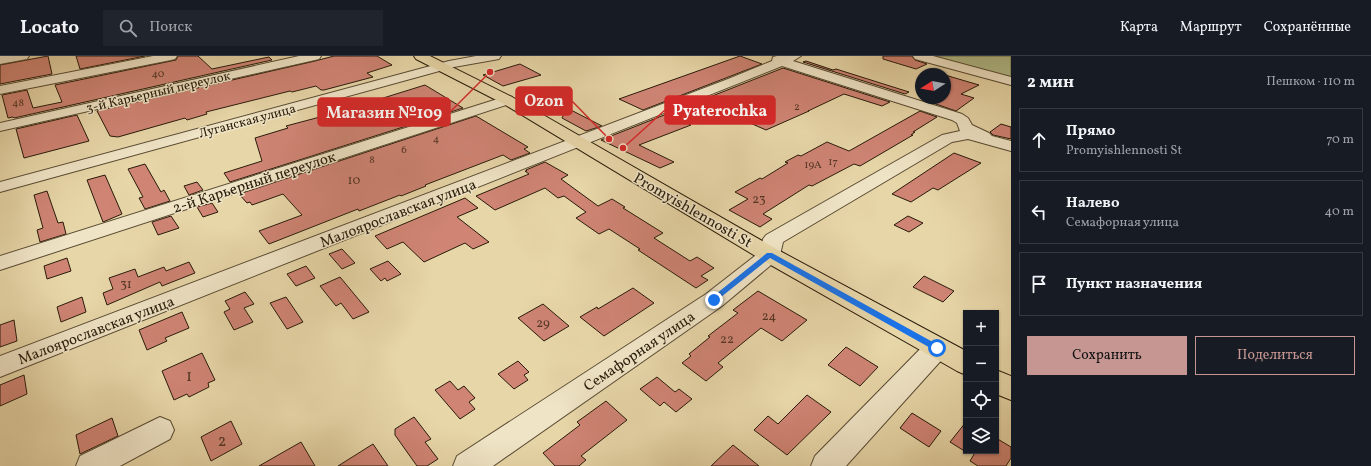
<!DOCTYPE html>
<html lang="ru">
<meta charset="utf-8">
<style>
:root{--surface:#171b24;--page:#20242c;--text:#f1f3f6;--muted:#9ea1a6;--line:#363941;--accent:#c59692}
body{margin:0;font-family:Vollkorn,serif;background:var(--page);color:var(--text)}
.controls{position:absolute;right:12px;bottom:12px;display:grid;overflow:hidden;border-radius:0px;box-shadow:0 1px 3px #0004}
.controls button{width:36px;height:36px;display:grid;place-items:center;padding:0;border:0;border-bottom:1px solid var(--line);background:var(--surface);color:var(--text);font:20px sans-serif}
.compass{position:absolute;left:915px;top:12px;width:36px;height:36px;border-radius:50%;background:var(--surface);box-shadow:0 1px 3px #0004;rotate:259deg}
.stop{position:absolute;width:12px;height:12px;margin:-9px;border:3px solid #1a73e8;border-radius:50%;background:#fff}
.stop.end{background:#1a73e8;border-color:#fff;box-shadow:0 1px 4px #0008}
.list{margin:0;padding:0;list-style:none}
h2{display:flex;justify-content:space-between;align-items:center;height:52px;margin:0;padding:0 16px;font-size:17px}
h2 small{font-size:13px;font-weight:400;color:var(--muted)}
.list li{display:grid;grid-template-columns:26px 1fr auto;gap:12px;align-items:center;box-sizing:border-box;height:64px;margin:0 8px 8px;padding:0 8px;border:1px solid var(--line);border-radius:0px}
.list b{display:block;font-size:15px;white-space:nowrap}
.list p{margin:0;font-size:13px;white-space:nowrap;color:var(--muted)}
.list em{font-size:13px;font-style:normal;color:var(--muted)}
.actions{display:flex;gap:8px;padding:12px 16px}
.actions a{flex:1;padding:9px 0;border:1px solid var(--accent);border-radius:0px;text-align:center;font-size:14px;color:var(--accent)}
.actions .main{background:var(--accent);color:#111}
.icon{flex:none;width:22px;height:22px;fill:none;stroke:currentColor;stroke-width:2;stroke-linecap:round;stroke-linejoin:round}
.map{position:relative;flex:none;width:1011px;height:410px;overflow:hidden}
header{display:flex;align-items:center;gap:24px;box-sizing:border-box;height:56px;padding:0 20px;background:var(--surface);border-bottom:1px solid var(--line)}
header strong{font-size:19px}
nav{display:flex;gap:22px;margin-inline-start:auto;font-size:14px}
.search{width:280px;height:36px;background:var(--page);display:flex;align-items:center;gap:10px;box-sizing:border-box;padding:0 14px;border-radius:0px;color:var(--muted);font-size:15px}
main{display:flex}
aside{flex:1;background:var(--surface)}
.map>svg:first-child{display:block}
.green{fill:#b1be8b;stroke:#6c6c4a}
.building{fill:#cf8474;stroke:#281b0a}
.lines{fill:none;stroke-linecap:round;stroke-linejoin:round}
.minor-casing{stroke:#584a32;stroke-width:2}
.major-casing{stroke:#281b0a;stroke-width:2}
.minor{fill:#efe4c6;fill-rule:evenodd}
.major{fill:#e7d6a8;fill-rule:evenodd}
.route{fill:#1a73e8}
.labels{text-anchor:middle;stroke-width:3;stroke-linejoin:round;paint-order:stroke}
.far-number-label{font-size:11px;fill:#523524}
.far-street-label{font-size:13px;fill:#281b0a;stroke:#efe4c6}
.number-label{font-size:13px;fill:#523524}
.street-label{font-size:15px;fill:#281b0a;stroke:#efe4c6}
.near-number-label{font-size:16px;fill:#523524}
.leader{fill:none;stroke:#d62828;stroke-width:1.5}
.callout-dot{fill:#d62828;stroke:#efe4c6;stroke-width:1.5}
.callout{fill:#d62828;stroke:#d62828;stroke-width:1.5}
.callout-label{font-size:16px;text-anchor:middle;font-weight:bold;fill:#fff}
</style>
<header>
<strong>Locato</strong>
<div class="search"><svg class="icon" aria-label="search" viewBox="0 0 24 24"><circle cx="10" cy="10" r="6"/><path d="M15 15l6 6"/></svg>Поиск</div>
<nav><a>Карта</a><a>Маршрут</a><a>Сохранённые</a></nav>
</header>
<main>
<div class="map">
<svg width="1011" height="410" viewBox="0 0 1011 410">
<rect width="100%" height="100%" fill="#e7d6a8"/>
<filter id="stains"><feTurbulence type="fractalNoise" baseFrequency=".005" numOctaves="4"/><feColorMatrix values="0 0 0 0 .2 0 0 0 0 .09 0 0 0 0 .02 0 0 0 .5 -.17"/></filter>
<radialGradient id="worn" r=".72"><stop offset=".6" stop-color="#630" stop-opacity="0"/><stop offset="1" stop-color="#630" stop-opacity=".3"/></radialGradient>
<polygon class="green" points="928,0 1011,0 1011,22"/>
<g class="building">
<polygon points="48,0 52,18 0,28 0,9"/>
<polygon points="76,0 145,0 80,13"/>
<polygon points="178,0 198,0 212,13 269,1 272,4 14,62 13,61 8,62 2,39 27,34 33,52 62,46 55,29 171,5 176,4"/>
<polygon points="334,0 377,0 392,9 367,17 373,21 324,34 321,34 316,30 292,36 290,35 206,56 207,58 187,64 185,62 118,81 110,80 97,55 315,5"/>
<polygon points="740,0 762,8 643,54 619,43"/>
<polygon points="883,0 912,0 915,4 927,8 916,13 883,3"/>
<polygon points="806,5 833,14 836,13 909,36 905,38 803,6"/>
<polygon points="520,8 541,19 503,30 483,19"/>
<polygon points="783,12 890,46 882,50 844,38 808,55 809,55 766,74 750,67 768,60 735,46 716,53 713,52 681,64 691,69 639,89 674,106 660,112 601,84"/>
<polygon points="945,19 979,29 961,38 974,42 956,55 933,47 931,42 945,42"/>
<polygon points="425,29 463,52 230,126 224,117 262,105 255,82 288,72 286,70 335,57"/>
<polygon points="567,52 602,70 586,75 562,62"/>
<polygon points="920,55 937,61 913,76 915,76 911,79 913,79 860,110 854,108 812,130 809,129 763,158 772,163 760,171 729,154 748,143 735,136 760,122 762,123 788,107 785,106 798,99 801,100 827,86 849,95"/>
<polygon points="77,59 89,85 24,102 16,73"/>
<polygon points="476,60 528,91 524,93 530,97 511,104 503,99 425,129 426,130 401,140 400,139 359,155 358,153 269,188 259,175 302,159 283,138 252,149 250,146 247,147 239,138"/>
<polygon points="1001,68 1011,71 1011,83 993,79 990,76"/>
<polygon points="954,97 981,107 938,134 933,132 911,146 892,138"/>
<polygon points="545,106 568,119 561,123 598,150 612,143 625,151 623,152 663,177 654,182 690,205 697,201 714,212 701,220 708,224 696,232 638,194 640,193 609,173 599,178 576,162 586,156 564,140 558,142 545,132 495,154 476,140 529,118 525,115 527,115 526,114"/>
<polygon points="145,108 161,136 164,134 170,145 145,153 139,142 143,141 128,113"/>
<polygon points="105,119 122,158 103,166 87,124"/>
<polygon points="197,126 203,134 189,139 184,130"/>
<polygon points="47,135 58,167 63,166 66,178 40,186 37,174 43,172 34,139"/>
<polygon points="465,142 478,152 457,161 489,186 473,193 465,187 424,206 403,186 387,193 375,180"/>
<polygon points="212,147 218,156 203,161 197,151"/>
<polygon points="171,160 179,172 158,179 152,166"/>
<polygon points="908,160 923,167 909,176 894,169"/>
<polygon points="342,193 355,207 342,213 329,198"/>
<polygon points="67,202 71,215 47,223 44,210"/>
<polygon points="388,205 401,218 387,225 385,222 381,225 370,213"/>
<polygon points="189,206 195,217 162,230 160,226 107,249 103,237 113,233 109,222 135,213 138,221 164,211 166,215"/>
<polygon points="306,210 315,222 296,230 287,218"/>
<polygon points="924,220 954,235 943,246 913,231"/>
<polygon points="340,221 369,256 353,263 341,247 336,250 320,230"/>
<polygon points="633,232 654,247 604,280 580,261 597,251 598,253"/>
<polygon points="758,235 807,264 782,285 761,272 718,307 723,311 706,325 682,307 691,300 689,298 710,281 708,280 738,257 733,254"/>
<polygon points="245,236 254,248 244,252 253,266 234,274 224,256 230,253 225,245"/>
<polygon points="82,241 86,256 61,266 57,251"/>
<polygon points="286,241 303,266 287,273 270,247"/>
<polygon points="543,248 569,270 544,285 518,262"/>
<polygon points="182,256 189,272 165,282 167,285 147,294 139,274"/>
<polygon points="14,264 17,285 0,291 0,269"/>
<polygon points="846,291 878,311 860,330 828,309"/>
<polygon points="202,297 215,324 208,327 209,331 189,341 187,338 174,344 162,315"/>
<polygon points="518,305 529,316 524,319 528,324 514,333 498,318"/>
<polygon points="24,319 27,338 0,350 0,329"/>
<polygon points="657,321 675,336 679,333 692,343 676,356 664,346 660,350 640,333"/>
<polygon points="450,325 458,334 464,330 475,342 469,346 475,353 460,363 435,334"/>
<polygon points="807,339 831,356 787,399 754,374 768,360 778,368"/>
<polygon points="606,345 627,364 581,400 586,404 579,410 555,410 543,397 580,369 577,366"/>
<polygon points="912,357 941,375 929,391 900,372"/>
<polygon points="414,361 431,383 425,386 438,403 427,410 417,410 395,379 395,373"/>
<polygon points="112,362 118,380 80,398 76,379"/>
<polygon points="231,365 242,388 211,405 201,381"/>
<polygon points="966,366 966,396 950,386"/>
<polygon points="996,382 1011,391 1011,402 1006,410 978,410 970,405 976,395 996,395"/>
<polygon points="301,386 315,410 259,410"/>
<polygon points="373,388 388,410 338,410"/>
<polygon points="733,389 759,410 711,410"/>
</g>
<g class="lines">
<defs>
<g id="minor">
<polygon points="0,0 29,0 27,3 0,8"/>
<polygon points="153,0 177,0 175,3 171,4 0,38 0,30"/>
<polygon points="299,0 321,0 319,3 315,4 0,75 0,67"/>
<polygon points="476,0 501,0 499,3 454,11 0,136 0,126 449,5"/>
<polygon points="777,0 801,0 793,5 962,58 968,62 972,69 989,77 992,80 1011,85 1011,95 968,83 952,86 783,186 780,199 777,204 722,250 493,410 453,410 457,400 706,238 760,196 763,183 766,179 942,79 960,75 957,67 952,64 782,10 0,321 0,300 728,23 772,5 773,1"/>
<polygon points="913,0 933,0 1011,21 1011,29 915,3"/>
<polygon points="507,40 512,41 514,44 512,47 0,214 0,200"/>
<polygon points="937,283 946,285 949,292 946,299 846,410 811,410 815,400 928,285"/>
<polygon points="160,361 170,365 174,374 170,383 120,410 76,410 80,400"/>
</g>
<g id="major">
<polygon points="414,0 430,0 512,41 778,194 966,295 966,319 957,315 762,204 502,47 416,3"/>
<polygon points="996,314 1011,320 1011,344 996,338"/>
</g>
</defs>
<use href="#minor" class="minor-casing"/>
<use href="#major" class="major-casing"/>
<use href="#minor" class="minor"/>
<use href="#major" class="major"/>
</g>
<polygon class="route" points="767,197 772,197 940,290 940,294 934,294 770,202 716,245 711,245 711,242"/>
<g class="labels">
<g class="far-number-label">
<text x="158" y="21">40</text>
<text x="18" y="50">48</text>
<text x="797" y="54">2</text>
<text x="436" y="86">4</text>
<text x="404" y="97">6</text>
<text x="372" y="107">8</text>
<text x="833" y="109">17</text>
<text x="813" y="112">19А</text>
</g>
<g class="far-street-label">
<text transform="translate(158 35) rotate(-13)" y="5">3-й Карьерный переулок</text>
<text transform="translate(247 64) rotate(-15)" y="5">Луганская улица</text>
</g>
<g class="number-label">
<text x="354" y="128">10</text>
<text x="759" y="147">23</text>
<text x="126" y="232">31</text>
<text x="769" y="264">24</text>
<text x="543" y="271">29</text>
<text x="727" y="287">22</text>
</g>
<g class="street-label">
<text transform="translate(254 126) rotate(-18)" y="5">2-й Карьерный переулок</text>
<text transform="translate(693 154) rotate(30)" y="5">Promyishlennosti St</text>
<text transform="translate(398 157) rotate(-21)" y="5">Малоярославская улица</text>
<text transform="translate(96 274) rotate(-21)" y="5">Малоярославская улица</text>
<text transform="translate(639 295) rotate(-34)" y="5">Семафорная улица</text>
</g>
<g class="near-number-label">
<text x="189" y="325">1</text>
<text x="222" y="390">2</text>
</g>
</g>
<path class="leader" d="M609 83L572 45M623 92L665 54M490 16L450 56"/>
<g class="callout-dot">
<circle cx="609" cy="83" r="4"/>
<circle cx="623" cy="92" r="4"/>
<circle cx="490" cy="16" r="4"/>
</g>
<g class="callout">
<rect x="516" y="31" width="56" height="28" rx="4"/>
<rect x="665" y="40" width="110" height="28" rx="4"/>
<rect x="318" y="42" width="132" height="28" rx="4"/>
</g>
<g class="callout-label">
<text x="544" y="50">Ozon</text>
<text x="720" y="60">Pyaterochka</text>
<text x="384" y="62">Магазин №109</text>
</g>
<rect width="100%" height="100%" filter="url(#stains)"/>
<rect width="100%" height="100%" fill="url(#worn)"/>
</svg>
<div class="controls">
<button>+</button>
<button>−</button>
<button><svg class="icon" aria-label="locate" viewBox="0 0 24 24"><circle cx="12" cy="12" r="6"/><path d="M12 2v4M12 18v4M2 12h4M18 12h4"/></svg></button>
<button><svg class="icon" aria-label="layers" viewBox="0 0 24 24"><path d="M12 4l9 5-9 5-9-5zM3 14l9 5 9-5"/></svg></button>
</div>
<svg class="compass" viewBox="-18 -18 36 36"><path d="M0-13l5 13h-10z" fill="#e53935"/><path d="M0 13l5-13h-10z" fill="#9ea1a6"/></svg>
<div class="stop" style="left:937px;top:292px"></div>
<div class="stop end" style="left:714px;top:244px"></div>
</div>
<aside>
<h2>2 мин<small>Пешком · 110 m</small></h2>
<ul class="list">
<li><svg class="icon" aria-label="ahead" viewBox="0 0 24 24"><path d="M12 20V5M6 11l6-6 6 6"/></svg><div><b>Прямо</b><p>Promyishlennosti St</p></div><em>70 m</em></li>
<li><svg class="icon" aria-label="left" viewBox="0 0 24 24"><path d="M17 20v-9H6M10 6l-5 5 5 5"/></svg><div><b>Налево</b><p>Семафорная улица</p></div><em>40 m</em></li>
<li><svg class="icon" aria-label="arrive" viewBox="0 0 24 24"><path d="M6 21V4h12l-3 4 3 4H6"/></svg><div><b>Пункт назначения</b></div></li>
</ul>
<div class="actions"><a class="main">Сохранить</a><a>Поделиться</a></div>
</aside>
</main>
